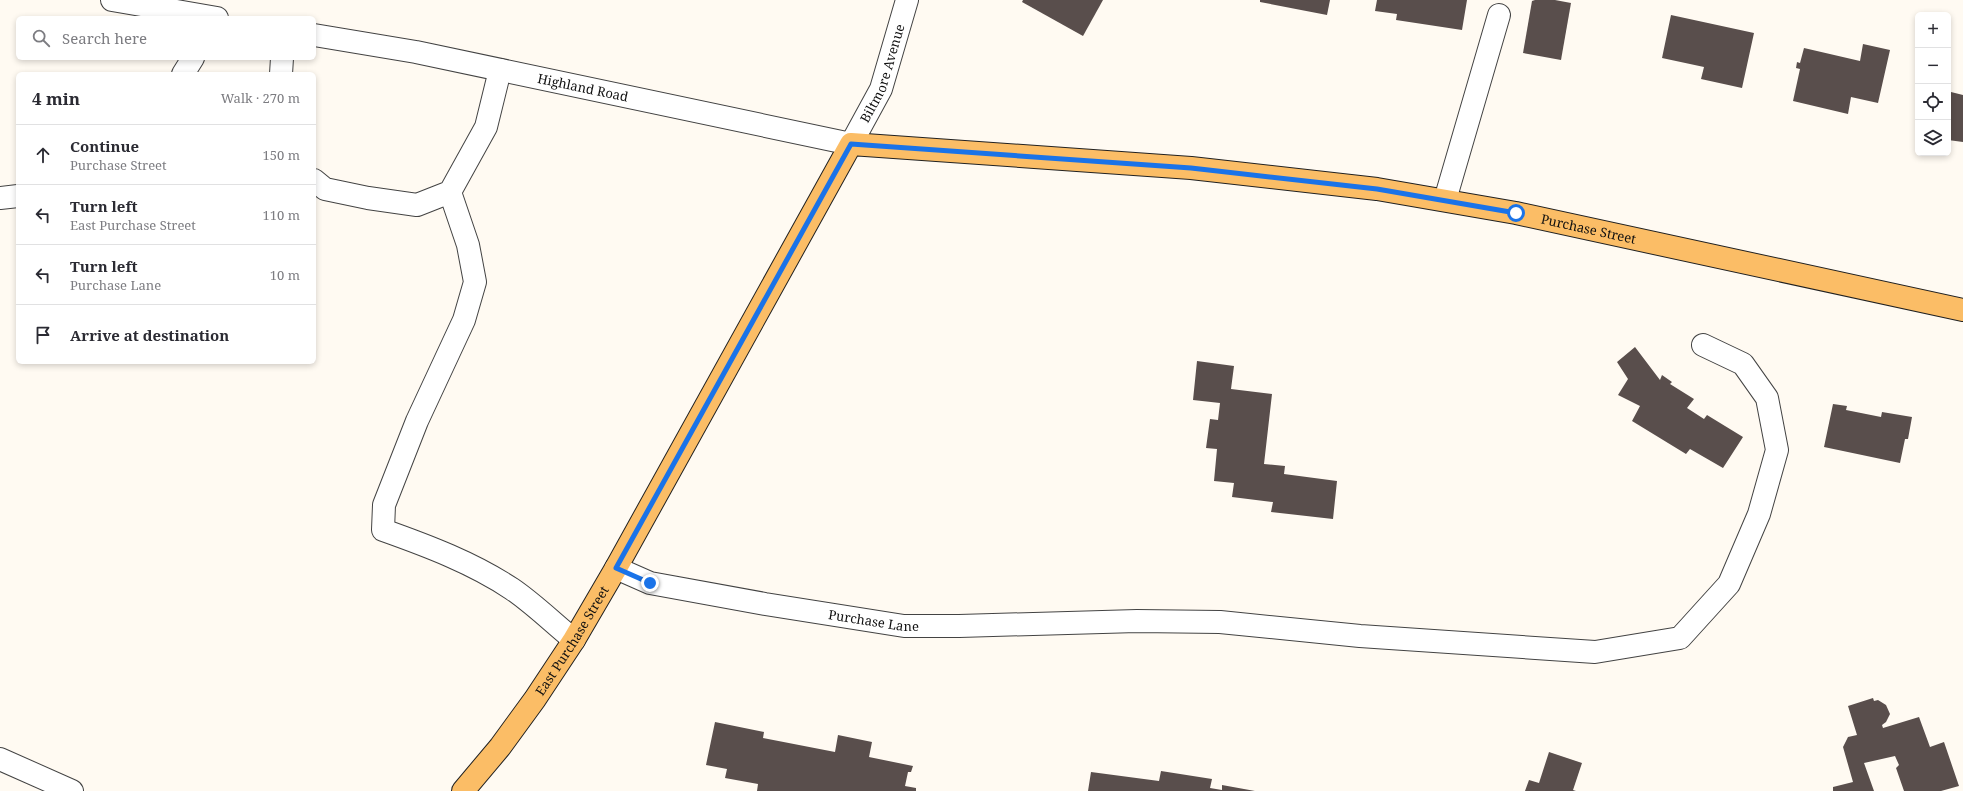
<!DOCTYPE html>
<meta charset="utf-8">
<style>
:root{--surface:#fff;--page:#f2f2f3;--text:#2b2b33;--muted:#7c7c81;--line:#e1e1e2}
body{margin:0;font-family:"Noto Serif",serif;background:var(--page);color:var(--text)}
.controls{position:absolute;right:12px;top:12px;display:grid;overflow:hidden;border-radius:6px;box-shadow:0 2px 6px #0003}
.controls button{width:36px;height:36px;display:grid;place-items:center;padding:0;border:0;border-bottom:1px solid var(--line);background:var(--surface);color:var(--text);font:20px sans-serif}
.stop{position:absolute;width:12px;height:12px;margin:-9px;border:3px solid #1a73e8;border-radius:50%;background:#fff}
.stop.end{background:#1a73e8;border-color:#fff;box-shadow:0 1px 4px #0008}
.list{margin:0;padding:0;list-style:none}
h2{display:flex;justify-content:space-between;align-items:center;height:52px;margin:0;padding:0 16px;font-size:17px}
h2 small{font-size:13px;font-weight:400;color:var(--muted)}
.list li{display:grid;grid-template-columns:26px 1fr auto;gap:12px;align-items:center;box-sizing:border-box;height:60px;padding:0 16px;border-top:1px solid var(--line)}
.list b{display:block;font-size:15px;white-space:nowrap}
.list p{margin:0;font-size:13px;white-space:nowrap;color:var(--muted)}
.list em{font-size:13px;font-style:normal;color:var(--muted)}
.icon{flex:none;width:22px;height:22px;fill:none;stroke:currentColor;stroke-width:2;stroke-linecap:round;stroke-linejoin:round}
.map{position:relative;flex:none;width:1963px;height:791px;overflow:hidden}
.search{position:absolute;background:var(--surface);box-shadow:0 2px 6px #0003;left:16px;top:16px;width:300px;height:44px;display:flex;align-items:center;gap:10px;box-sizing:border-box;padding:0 14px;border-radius:6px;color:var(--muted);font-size:15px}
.panel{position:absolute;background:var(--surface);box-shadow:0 2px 6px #0003;left:16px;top:72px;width:300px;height:292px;border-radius:6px}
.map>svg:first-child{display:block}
.building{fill:#594e4c}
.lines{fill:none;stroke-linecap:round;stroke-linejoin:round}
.minor-casing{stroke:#434343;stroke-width:24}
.major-casing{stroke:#212121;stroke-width:24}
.minor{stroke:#fff;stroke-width:22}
.major{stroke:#fbbd66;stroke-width:22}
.route{stroke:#1a73e8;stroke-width:5}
.labels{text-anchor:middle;stroke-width:4;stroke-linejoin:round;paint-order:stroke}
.street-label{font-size:13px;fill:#101010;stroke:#fff}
</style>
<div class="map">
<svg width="1963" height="791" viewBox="0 0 1963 791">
<rect width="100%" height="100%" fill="#fffaf2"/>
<g class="building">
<polygon points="1023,0 1103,0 1083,36 1022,2"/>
<polygon points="1260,0 1330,0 1327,15 1260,2"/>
<polygon points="1377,0 1467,0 1462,30 1396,20 1397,14 1375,11"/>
<polygon points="1535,0 1555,0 1571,3 1561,60 1523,53 1532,1"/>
<polygon points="1671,15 1754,33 1742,88 1701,79 1704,67 1662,58"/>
<polygon points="1863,44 1890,50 1878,103 1851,97 1848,114 1793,101 1800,69 1796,68 1797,62 1800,63 1804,48 1860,61"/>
<polygon points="1951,92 1963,95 1963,142 1948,140 1948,100"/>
<polygon points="1635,347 1660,380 1662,375 1672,382 1670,384 1694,399 1687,408 1704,419 1707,415 1743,437 1723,468 1690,449 1686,454 1632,421 1640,406 1618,395 1628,379 1617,362"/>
<polygon points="1197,361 1234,366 1231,389 1272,394 1264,464 1285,466 1284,474 1337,481 1333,519 1271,512 1273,502 1232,497 1234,483 1214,481 1217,449 1206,448 1210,419 1218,420 1220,403 1193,400"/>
<polygon points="1833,404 1847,406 1846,410 1881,417 1882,412 1912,417 1908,439 1905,439 1900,463 1824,447"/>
<polygon points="1873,698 1874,701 1878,700 1886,705 1890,714 1886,722 1882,725 1883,728 1919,717 1930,747 1944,742 1959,786 1941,791 1904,791 1896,768 1899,765 1895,756 1864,763 1874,791 1833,791 1833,787 1853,782 1843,747 1848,737 1857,735 1848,706"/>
<polygon points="715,722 764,732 763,738 835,752 838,735 872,742 869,757 913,766 911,772 908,772 905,786 916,788 916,791 757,791 758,784 725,778 727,769 706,765"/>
<polygon points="1549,752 1582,763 1573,790 1576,791 1525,791 1529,780 1539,783"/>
<polygon points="1161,771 1212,779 1210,788 1222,790 1222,785 1255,791 1088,791 1091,772 1159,781"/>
</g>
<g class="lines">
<defs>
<g id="minor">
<polyline points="112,0 217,18"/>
<path id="s1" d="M314,35L416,52L851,144L881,89L907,0"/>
<polyline points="183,74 193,58"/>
<polyline points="281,74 282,58"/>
<polyline points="314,180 325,189 368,198 417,205 450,192 486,127 500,70"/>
<path d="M450,192L468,245L475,282L464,320L417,421L384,505L383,530C428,546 473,563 512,589C534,604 553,623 574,640"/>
<polyline points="0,198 18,196"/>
<polyline points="1445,200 1499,15"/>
<path id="s2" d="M616,568L650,583L765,604L904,626H959L1137,621L1220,622L1360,636L1595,652L1680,638L1729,584L1759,514L1777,450L1767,398L1743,364L1703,345"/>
<polyline points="0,759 72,791"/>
</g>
<g id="major">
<path id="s3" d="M463,791L500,747L535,699L574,640L616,568L851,144L1191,168L1377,189L1516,213L1963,310"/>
</g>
</defs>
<use href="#minor" class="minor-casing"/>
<use href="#major" class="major-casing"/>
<use href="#minor" class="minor"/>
<use href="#major" class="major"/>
</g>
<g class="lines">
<polyline class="route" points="650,583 616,568 851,144 1191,168 1377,189 1516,213"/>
</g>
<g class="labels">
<g class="street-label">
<text dy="5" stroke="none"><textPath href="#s1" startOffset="626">Biltmore Avenue</textPath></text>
<text dy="5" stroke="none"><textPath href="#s1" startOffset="274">Highland Road</textPath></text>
<text dy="5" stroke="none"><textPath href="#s3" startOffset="1499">Purchase Street</textPath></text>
<text dy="5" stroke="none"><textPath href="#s2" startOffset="264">Purchase Lane</textPath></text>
<text dy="5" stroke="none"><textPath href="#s3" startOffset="186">East Purchase Street</textPath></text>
</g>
</g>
</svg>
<div class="controls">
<button>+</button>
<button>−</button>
<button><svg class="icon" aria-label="locate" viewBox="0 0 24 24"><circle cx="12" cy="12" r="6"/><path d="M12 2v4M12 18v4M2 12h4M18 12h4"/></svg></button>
<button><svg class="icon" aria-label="layers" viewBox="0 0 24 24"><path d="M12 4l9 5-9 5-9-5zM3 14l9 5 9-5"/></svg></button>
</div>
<div class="stop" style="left:1516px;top:213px"></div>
<div class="stop end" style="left:650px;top:583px"></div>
<div class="search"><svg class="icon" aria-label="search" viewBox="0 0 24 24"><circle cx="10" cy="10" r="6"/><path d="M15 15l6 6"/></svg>Search here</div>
<section class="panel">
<h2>4 min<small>Walk · 270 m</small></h2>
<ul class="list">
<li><svg class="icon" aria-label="ahead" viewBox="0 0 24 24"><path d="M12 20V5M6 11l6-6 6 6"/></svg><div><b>Continue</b><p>Purchase Street</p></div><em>150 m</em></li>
<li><svg class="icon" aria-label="left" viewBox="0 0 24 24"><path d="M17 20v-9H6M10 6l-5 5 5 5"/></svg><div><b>Turn left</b><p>East Purchase Street</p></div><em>110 m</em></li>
<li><svg class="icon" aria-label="left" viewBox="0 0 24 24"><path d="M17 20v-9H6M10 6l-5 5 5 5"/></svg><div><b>Turn left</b><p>Purchase Lane</p></div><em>10 m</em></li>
<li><svg class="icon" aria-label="arrive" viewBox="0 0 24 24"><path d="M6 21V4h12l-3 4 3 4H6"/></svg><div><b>Arrive at destination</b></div></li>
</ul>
</section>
</div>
